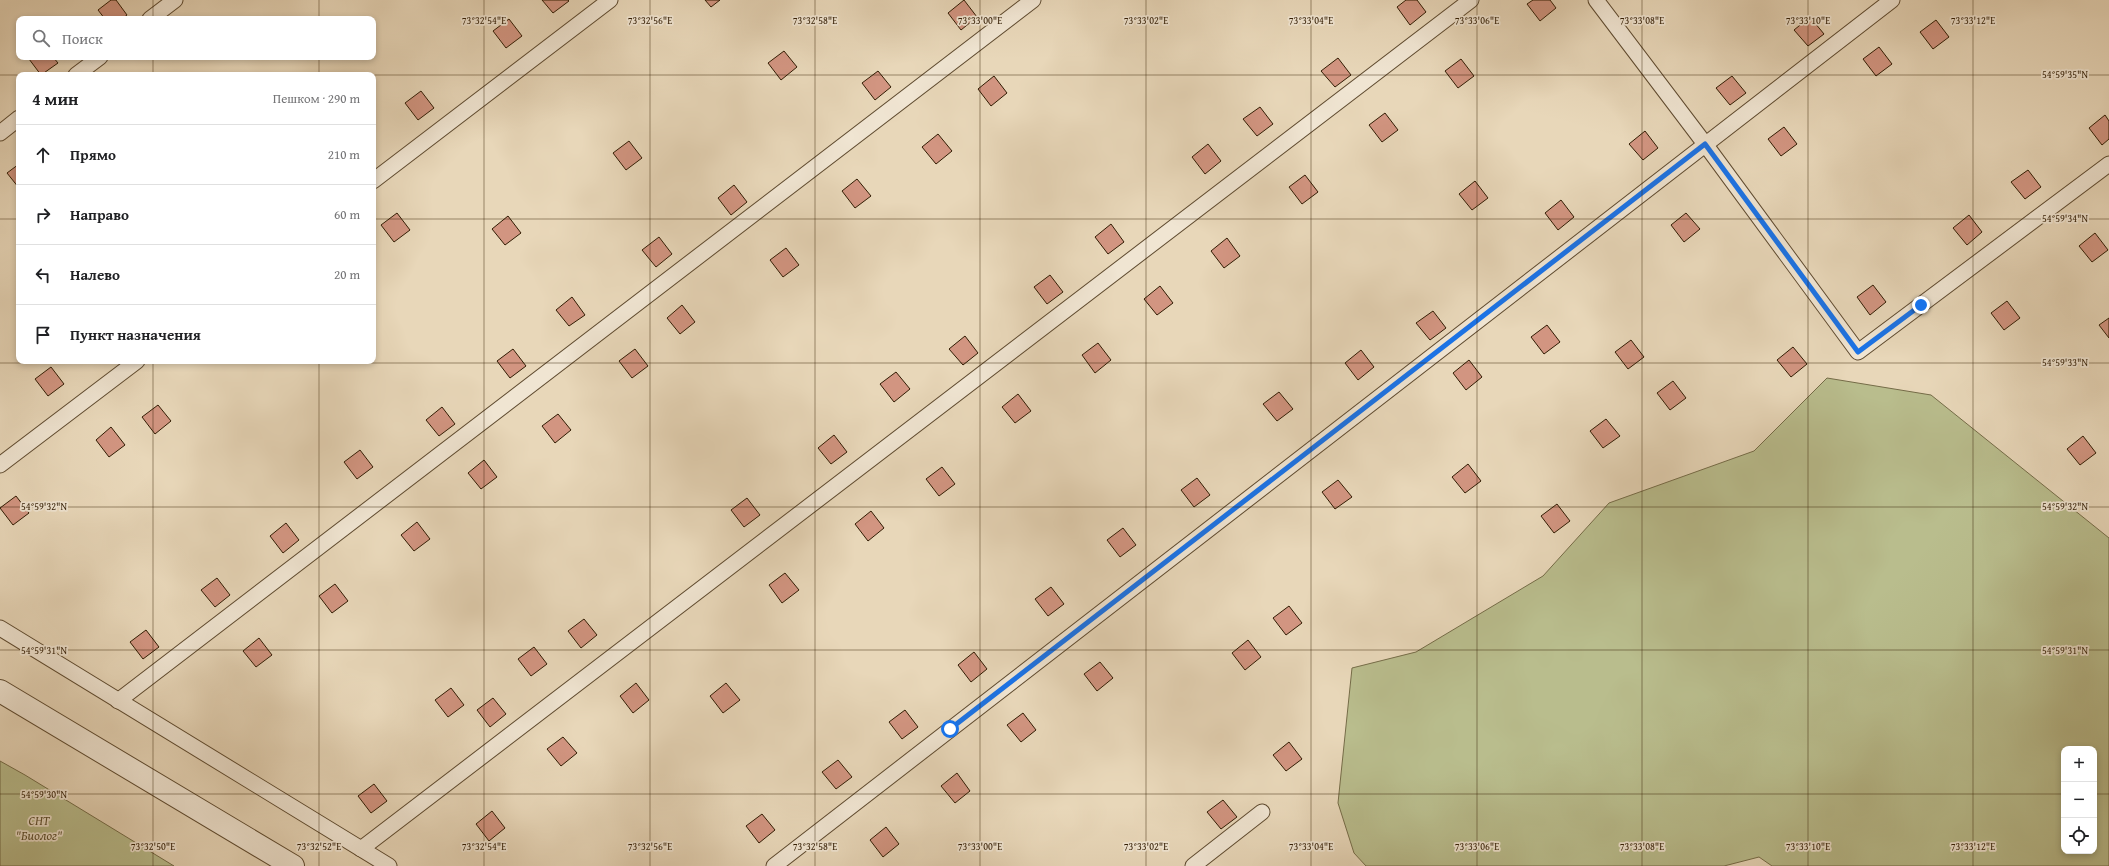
<!DOCTYPE html>
<html lang="ru">
<meta charset="utf-8">
<style>
:root{--surface:#fff;--page:#f6f6f6;--text:#202124;--muted:#757577;--line:#e0e0e0}
body{margin:0;font-family:"Gentium Book Plus",serif;background:var(--page);color:var(--text)}
.controls{position:absolute;right:12px;bottom:12px;display:grid;overflow:hidden;border-radius:8px;box-shadow:0 2px 6px #0003}
.controls button{width:36px;height:36px;display:grid;place-items:center;padding:0;border:0;border-bottom:1px solid var(--line);background:var(--surface);color:var(--text);font:20px sans-serif}
.stop{position:absolute;width:12px;height:12px;margin:-9px;border:3px solid #1a73e8;border-radius:50%;background:#fff}
.stop.end{background:#1a73e8;border-color:#fff;box-shadow:0 1px 4px #0008}
.list{margin:0;padding:0;list-style:none}
h2{display:flex;justify-content:space-between;align-items:center;height:52px;margin:0;padding:0 16px;font-size:17px}
h2 small{font-size:13px;font-weight:400;color:var(--muted)}
.list li{display:grid;grid-template-columns:26px 1fr auto;gap:12px;align-items:center;box-sizing:border-box;height:60px;padding:0 16px;border-top:1px solid var(--line)}
.list b{display:block;font-size:15px;white-space:nowrap}
.list em{font-size:13px;font-style:normal;color:var(--muted)}
.icon{flex:none;width:22px;height:22px;fill:none;stroke:currentColor;stroke-width:2;stroke-linecap:round;stroke-linejoin:round}
.map{position:relative;flex:none;width:2109px;height:866px;overflow:hidden}
.search{position:absolute;background:var(--surface);box-shadow:0 2px 6px #0003;left:16px;top:16px;width:360px;height:44px;display:flex;align-items:center;gap:10px;box-sizing:border-box;padding:0 14px;border-radius:8px;color:var(--muted);font-size:15px}
.panel{position:absolute;background:var(--surface);box-shadow:0 2px 6px #0003;left:16px;top:72px;width:360px;height:292px;border-radius:8px}
.map>svg:first-child{display:block}
.green{fill:#b9bd8d;stroke:#756c48;fill-rule:evenodd}
.building{fill:#d29581;stroke:#311c03}
.lines{fill:none;stroke-linecap:round;stroke-linejoin:round}
.service-casing{stroke:#5f4b30;stroke-width:17}
.minor-casing{stroke:#5f4b30;stroke-width:24}
.service{stroke:#f0e5d2;stroke-width:15}
.minor{stroke:#f0e5d2;stroke-width:22}
.route{stroke:#1a73e8;stroke-width:5}
.ticks{fill:none;stroke:#311c03;stroke-width:1;stroke-opacity:0.45}
.labels{text-anchor:middle;stroke-width:3.5;stroke-linejoin:round;paint-order:stroke}
.park-label{font-size:13px;font-style:italic;fill:#5a4c2c;stroke:#f0e5d2}
.ticks-label{font-size:10px;text-anchor:middle;fill:#311c03;stroke:#f0e5d2;stroke-width:3.5;stroke-linejoin:round;paint-order:stroke}
</style>
<div class="map">
<svg width="2109" height="866" viewBox="0 0 2109 866">
<rect width="100%" height="100%" fill="#e8d7b9"/>
<filter id="stains"><feTurbulence type="fractalNoise" baseFrequency=".005" numOctaves="4"/><feColorMatrix values="0 0 0 0 .2 0 0 0 0 .09 0 0 0 0 .02 0 0 0 .5 -.17"/></filter>
<radialGradient id="worn" r=".72"><stop offset=".6" stop-color="#630" stop-opacity="0"/><stop offset="1" stop-color="#630" stop-opacity=".3"/></radialGradient>
<g class="green">
<path d="M1827,378L1931,395L2109,538V866H1772L1759,857L1724,866H1366L1354,853L1338,803L1352,668L1416,652L1543,576L1609,503L1754,451ZM2064,749H2094V851H2064Z"/>
<polygon points="0,761 25,775 174,866 0,866"/>
</g>
<g class="building">
<polygon points="111,0 116,0 127,15 122,19 105,19 98,10"/>
<polygon points="542,0 568,0 569,1 553,13"/>
<polygon points="705,0 720,0 711,7"/>
<polygon points="964,0 977,17 961,30 948,13"/>
<polygon points="1406,0 1417,0 1426,12 1410,25 1397,7"/>
<polygon points="1533,0 1550,0 1556,8 1540,21 1527,4"/>
<polygon points="1810,17 1824,34 1808,46 1794,30"/>
<polygon points="509,19 522,36 506,48 493,31"/>
<polygon points="1936,20 1949,37 1933,49 1920,32"/>
<polygon points="1879,47 1892,64 1876,76 1863,59"/>
<polygon points="784,51 797,67 781,80 768,63"/>
<polygon points="31,57 53,57 58,63 41,75 29,59"/>
<polygon points="1338,58 1351,75 1335,87 1321,71"/>
<polygon points="1461,59 1474,76 1458,88 1445,71"/>
<polygon points="878,71 891,87 875,100 862,83"/>
<polygon points="994,76 1007,93 991,106 978,89"/>
<polygon points="1732,76 1746,93 1730,105 1716,88"/>
<polygon points="421,91 434,108 418,120 405,103"/>
<polygon points="1260,107 1273,124 1257,136 1243,119"/>
<polygon points="1385,113 1398,130 1382,142 1369,125"/>
<polygon points="2105,115 2109,121 2109,139 2102,145 2089,128"/>
<polygon points="1784,127 1797,144 1781,156 1768,139"/>
<polygon points="1645,131 1658,148 1643,160 1629,144"/>
<polygon points="938,134 952,151 936,164 922,147"/>
<polygon points="629,141 642,158 626,170 613,153"/>
<polygon points="1208,144 1221,161 1205,174 1192,157"/>
<polygon points="19,164 19,188 7,173"/>
<polygon points="2028,170 2041,187 2025,199 2011,182"/>
<polygon points="1305,175 1318,192 1302,204 1289,187"/>
<polygon points="857,179 871,196 855,208 842,191"/>
<polygon points="1475,181 1488,198 1472,210 1459,194"/>
<polygon points="734,185 747,202 731,215 718,198"/>
<polygon points="1561,200 1574,217 1558,230 1545,213"/>
<polygon points="397,213 410,230 394,242 381,225"/>
<polygon points="1686,213 1700,229 1684,242 1671,225"/>
<polygon points="1969,215 1982,232 1967,245 1953,228"/>
<polygon points="508,216 521,233 505,245 492,229"/>
<polygon points="1111,224 1124,242 1108,254 1095,237"/>
<polygon points="2095,233 2108,250 2092,262 2079,246"/>
<polygon points="659,237 672,254 656,267 642,250"/>
<polygon points="1227,238 1240,256 1224,268 1211,251"/>
<polygon points="786,248 799,265 783,277 770,260"/>
<polygon points="1050,275 1063,292 1047,304 1034,287"/>
<polygon points="1873,285 1886,302 1870,315 1857,297"/>
<polygon points="1160,286 1173,303 1157,315 1144,299"/>
<polygon points="572,297 585,315 569,326 556,310"/>
<polygon points="2007,301 2020,318 2004,330 1991,313"/>
<polygon points="682,305 695,322 680,334 667,318"/>
<polygon points="1433,311 1446,328 1430,340 1416,323"/>
<polygon points="2109,318 2109,338 2099,325"/>
<polygon points="1547,325 1560,342 1544,354 1531,337"/>
<polygon points="965,336 978,353 963,365 949,349"/>
<polygon points="1631,340 1644,357 1628,369 1615,352"/>
<polygon points="1098,343 1111,360 1095,373 1082,355"/>
<polygon points="1793,347 1807,364 1791,377 1777,360"/>
<polygon points="513,349 526,366 510,378 497,361"/>
<polygon points="635,349 648,366 632,378 619,361"/>
<polygon points="1361,350 1374,367 1358,380 1345,363"/>
<polygon points="1469,360 1482,377 1466,390 1453,373"/>
<polygon points="51,367 64,384 48,396 35,379"/>
<polygon points="896,372 910,389 894,402 880,384"/>
<polygon points="1673,381 1686,398 1670,410 1657,393"/>
<polygon points="1279,392 1293,409 1277,421 1263,404"/>
<polygon points="1018,394 1031,411 1015,423 1002,407"/>
<polygon points="158,405 171,421 155,434 142,417"/>
<polygon points="442,407 455,424 439,436 426,420"/>
<polygon points="558,414 571,430 555,443 542,426"/>
<polygon points="1606,419 1620,436 1603,448 1590,431"/>
<polygon points="111,427 125,445 109,457 96,440"/>
<polygon points="834,435 847,452 831,464 818,448"/>
<polygon points="2083,436 2096,453 2080,465 2067,449"/>
<polygon points="360,450 373,467 357,479 344,462"/>
<polygon points="484,460 497,477 481,489 468,473"/>
<polygon points="1468,464 1481,481 1465,493 1452,477"/>
<polygon points="942,467 955,484 939,496 926,479"/>
<polygon points="1197,478 1210,495 1194,507 1181,490"/>
<polygon points="1338,480 1352,497 1335,509 1322,492"/>
<polygon points="16,496 29,513 13,525 0,508"/>
<polygon points="747,498 760,515 744,527 731,510"/>
<polygon points="1557,504 1570,521 1554,533 1541,516"/>
<polygon points="871,511 884,528 868,541 855,524"/>
<polygon points="417,522 430,539 414,551 401,535"/>
<polygon points="286,523 299,540 283,553 270,536"/>
<polygon points="1123,528 1136,545 1120,557 1107,540"/>
<polygon points="785,573 799,590 782,603 769,585"/>
<polygon points="217,578 230,595 215,607 201,590"/>
<polygon points="335,584 348,601 332,613 319,596"/>
<polygon points="1051,587 1064,604 1048,616 1035,599"/>
<polygon points="1289,606 1302,623 1286,635 1273,618"/>
<polygon points="584,619 597,635 581,648 568,631"/>
<polygon points="146,630 159,647 143,659 130,642"/>
<polygon points="259,638 272,655 256,667 243,651"/>
<polygon points="1248,640 1261,657 1245,670 1232,653"/>
<polygon points="534,647 547,664 531,676 518,659"/>
<polygon points="974,652 987,669 971,682 958,665"/>
<polygon points="1100,662 1113,678 1097,691 1084,674"/>
<polygon points="636,683 649,700 633,713 620,696"/>
<polygon points="726,683 740,700 723,713 710,696"/>
<polygon points="451,688 464,705 448,717 435,700"/>
<polygon points="493,698 506,714 490,727 477,710"/>
<polygon points="905,710 918,727 902,739 889,722"/>
<polygon points="1023,713 1036,730 1021,742 1007,725"/>
<polygon points="563,737 577,753 561,766 547,749"/>
<polygon points="1289,742 1302,759 1286,771 1273,755"/>
<polygon points="838,760 852,777 836,789 822,772"/>
<polygon points="957,773 970,791 955,803 941,786"/>
<polygon points="374,784 387,801 371,813 358,796"/>
<polygon points="1223,800 1237,817 1221,829 1207,812"/>
<polygon points="492,811 505,828 489,841 476,824"/>
<polygon points="762,814 775,830 759,843 746,826"/>
<polygon points="886,827 899,844 883,857 870,840"/>
</g>
<g class="lines">
<defs>
<g id="service">
<polyline points="1596,0 1705,144 1858,352 2109,164"/>
<polyline points="150,19 175,0"/>
<polyline points="76,75 100,57"/>
<polyline points="0,133 19,118"/>
<polyline points="373,181 610,0"/>
<polyline points="0,465 137,361"/>
<polyline points="0,628 389,866"/>
<polyline points="118,701 1033,0"/>
<polyline points="361,849 1471,0"/>
<polyline points="774,866 1892,0"/>
<polyline points="1193,866 1262,812"/>
</g>
<polyline id="minor" points="0,691 293,866"/>
</defs>
<use href="#service" class="service-casing"/>
<use href="#minor" class="minor-casing"/>
<use href="#service" class="service"/>
<use href="#minor" class="minor"/>
</g>
<g class="lines">
<polyline class="route" points="950,729 1705,144 1858,352 1921,305"/>
</g>
<path class="ticks" d="M153,0V19M319,0V19M484,0V866M650,0V866M815,0V866M980,0V866M1146,0V866M1311,0V866M1477,0V866M1642,0V866M1808,0V866M1973,0V866M153,57V75M319,57V75M0,75H2109M0,219H19M373,219H2109M153,361V866M319,361V866M0,363H2109M0,507H2109M0,650H2109M0,794H2064M2094,794H2109"/>
<g class="labels">
<g class="park-label">
<text x="39" y="825">СНТ<tspan x="39" dy="15">"Биолог"</tspan></text>
</g>
</g>
<g class="ticks-label">
<text x="484" y="24">73°32'54"E</text>
<text x="650" y="24">73°32'56"E</text>
<text x="815" y="24">73°32'58"E</text>
<text x="980" y="24">73°33'00"E</text>
<text x="1146" y="24">73°33'02"E</text>
<text x="1311" y="24">73°33'04"E</text>
<text x="1477" y="24">73°33'06"E</text>
<text x="1642" y="24">73°33'08"E</text>
<text x="1808" y="24">73°33'10"E</text>
<text x="1973" y="24">73°33'12"E</text>
<text x="2065" y="78">54°59'35"N</text>
<text x="2065" y="222">54°59'34"N</text>
<text x="2065" y="366">54°59'33"N</text>
<text x="44" y="510">54°59'32"N</text>
<text x="2065" y="510">54°59'32"N</text>
<text x="44" y="654">54°59'31"N</text>
<text x="2065" y="654">54°59'31"N</text>
<text x="44" y="798">54°59'30"N</text>
<text x="153" y="850">73°32'50"E</text>
<text x="319" y="850">73°32'52"E</text>
<text x="484" y="850">73°32'54"E</text>
<text x="650" y="850">73°32'56"E</text>
<text x="815" y="850">73°32'58"E</text>
<text x="980" y="850">73°33'00"E</text>
<text x="1146" y="850">73°33'02"E</text>
<text x="1311" y="850">73°33'04"E</text>
<text x="1477" y="850">73°33'06"E</text>
<text x="1642" y="850">73°33'08"E</text>
<text x="1808" y="850">73°33'10"E</text>
<text x="1973" y="850">73°33'12"E</text>
</g>
<rect width="100%" height="100%" filter="url(#stains)"/>
<rect width="100%" height="100%" fill="url(#worn)"/>
</svg>
<div class="controls">
<button>+</button>
<button>−</button>
<button><svg class="icon" aria-label="locate" viewBox="0 0 24 24"><circle cx="12" cy="12" r="6"/><path d="M12 2v4M12 18v4M2 12h4M18 12h4"/></svg></button>
</div>
<div class="stop" style="left:950px;top:729px"></div>
<div class="stop end" style="left:1921px;top:305px"></div>
<div class="search"><svg class="icon" aria-label="search" viewBox="0 0 24 24"><circle cx="10" cy="10" r="6"/><path d="M15 15l6 6"/></svg>Поиск</div>
<section class="panel">
<h2>4 мин<small>Пешком · 290 m</small></h2>
<ul class="list">
<li><svg class="icon" aria-label="ahead" viewBox="0 0 24 24"><path d="M12 20V5M6 11l6-6 6 6"/></svg><div><b>Прямо</b></div><em>210 m</em></li>
<li><svg class="icon" aria-label="right" viewBox="0 0 24 24"><path d="M7 20v-9h11M14 6l5 5-5 5"/></svg><div><b>Направо</b></div><em>60 m</em></li>
<li><svg class="icon" aria-label="left" viewBox="0 0 24 24"><path d="M17 20v-9H6M10 6l-5 5 5 5"/></svg><div><b>Налево</b></div><em>20 m</em></li>
<li><svg class="icon" aria-label="arrive" viewBox="0 0 24 24"><path d="M6 21V4h12l-3 4 3 4H6"/></svg><div><b>Пункт назначения</b></div></li>
</ul>
</section>
</div>
